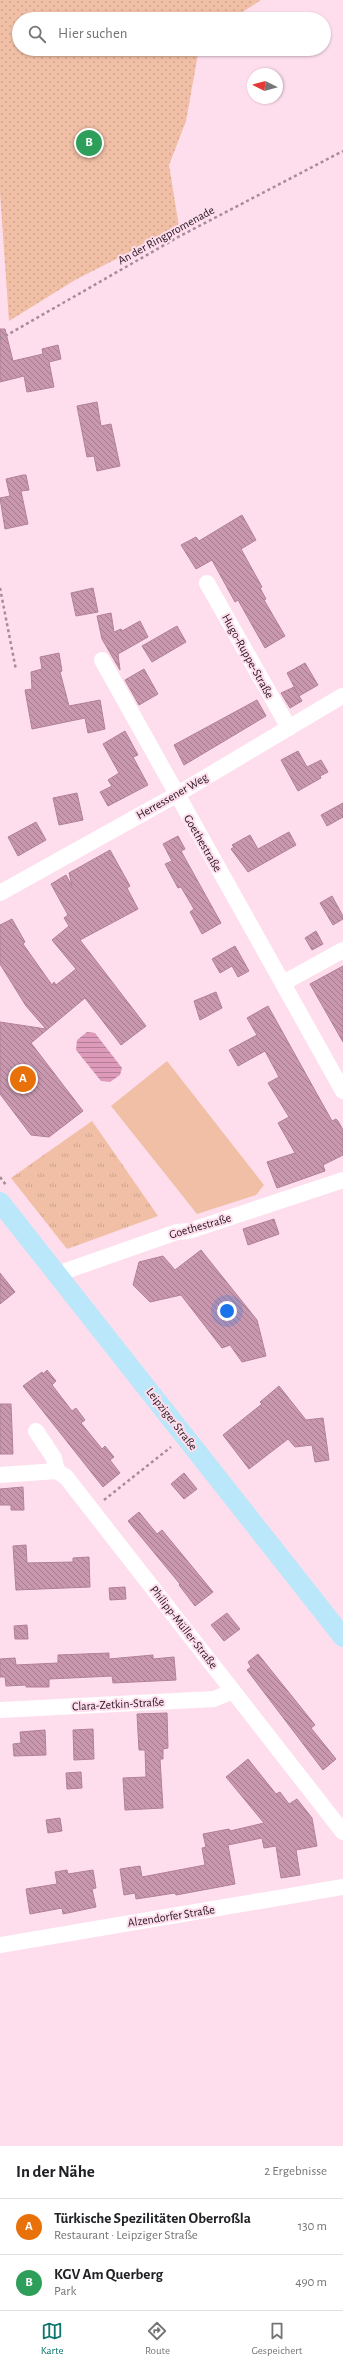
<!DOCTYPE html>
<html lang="de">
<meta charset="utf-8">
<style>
:root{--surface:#fff;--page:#f2f2f2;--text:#202124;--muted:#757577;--line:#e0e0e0;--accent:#0f766e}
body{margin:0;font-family:"Alegreya Sans",sans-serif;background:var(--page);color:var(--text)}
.compass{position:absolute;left:247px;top:68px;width:36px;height:36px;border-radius:50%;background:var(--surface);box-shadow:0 1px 3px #0004;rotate:276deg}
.you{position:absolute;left:227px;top:1311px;width:14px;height:14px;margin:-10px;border:3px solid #fff;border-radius:50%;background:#1a73e8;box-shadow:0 0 0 6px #1a73e833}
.badge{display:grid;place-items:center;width:26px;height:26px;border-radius:50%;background:var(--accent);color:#fff;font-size:13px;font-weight:700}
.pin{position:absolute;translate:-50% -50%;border:2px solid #fff;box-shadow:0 1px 4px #0006}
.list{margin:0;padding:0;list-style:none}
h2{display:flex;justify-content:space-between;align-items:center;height:52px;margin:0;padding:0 16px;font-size:17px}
h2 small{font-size:13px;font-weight:400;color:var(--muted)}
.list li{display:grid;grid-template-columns:26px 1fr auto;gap:12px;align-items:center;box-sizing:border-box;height:56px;padding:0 16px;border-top:1px solid var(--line)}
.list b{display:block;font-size:15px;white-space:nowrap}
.list p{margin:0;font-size:13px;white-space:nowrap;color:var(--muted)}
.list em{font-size:13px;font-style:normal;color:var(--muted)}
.icon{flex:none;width:22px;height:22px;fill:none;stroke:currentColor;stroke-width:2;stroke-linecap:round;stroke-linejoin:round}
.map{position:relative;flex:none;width:343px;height:2146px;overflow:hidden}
.search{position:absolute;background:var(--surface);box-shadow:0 1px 3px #0004;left:12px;right:12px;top:12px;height:44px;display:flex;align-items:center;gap:10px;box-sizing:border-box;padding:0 14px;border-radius:22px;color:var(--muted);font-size:15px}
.sheet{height:164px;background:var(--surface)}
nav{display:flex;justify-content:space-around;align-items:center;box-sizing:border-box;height:56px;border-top:1px solid var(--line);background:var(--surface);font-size:11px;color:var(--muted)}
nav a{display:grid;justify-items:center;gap:2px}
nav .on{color:var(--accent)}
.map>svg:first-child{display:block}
.grass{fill:url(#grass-tufts)}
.park{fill:url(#park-dots)}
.pitch{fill:#f0bfa5}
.water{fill:url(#water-rules)}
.building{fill:url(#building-back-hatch);stroke:#b18198}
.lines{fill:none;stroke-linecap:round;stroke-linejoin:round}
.path{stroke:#a68c98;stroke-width:2.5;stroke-dasharray:3 3;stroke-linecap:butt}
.minor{stroke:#fff;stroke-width:16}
.major{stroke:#bbe7fb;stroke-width:20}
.labels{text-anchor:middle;stroke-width:4;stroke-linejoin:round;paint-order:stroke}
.street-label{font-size:12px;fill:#28161f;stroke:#fedeed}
</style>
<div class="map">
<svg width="343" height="2146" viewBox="0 0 343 2146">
<defs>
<pattern id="grass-tufts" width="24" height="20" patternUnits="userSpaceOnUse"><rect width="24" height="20" fill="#f0bfa5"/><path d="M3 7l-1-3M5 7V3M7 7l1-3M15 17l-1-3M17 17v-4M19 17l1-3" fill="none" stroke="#cea38e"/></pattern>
<pattern id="park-dots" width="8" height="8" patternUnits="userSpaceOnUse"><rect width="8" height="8" fill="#f0bfa5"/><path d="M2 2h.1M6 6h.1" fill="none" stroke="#cea38e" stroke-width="1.8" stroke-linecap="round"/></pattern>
<pattern id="water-rules" width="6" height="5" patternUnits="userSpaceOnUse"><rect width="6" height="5" fill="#de9abb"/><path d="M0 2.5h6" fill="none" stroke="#b47d97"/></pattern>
<pattern id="building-back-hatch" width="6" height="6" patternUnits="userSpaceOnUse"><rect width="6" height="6" fill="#c998af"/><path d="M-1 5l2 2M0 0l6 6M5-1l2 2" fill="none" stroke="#a37b8e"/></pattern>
</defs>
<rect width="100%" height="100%" fill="#fedeed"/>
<polygon class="grass" points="92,1121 158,1216 67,1249 11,1178"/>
<polygon class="park" points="0,0 261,0 232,19 19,19 19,49 203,49 198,54 186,121 169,165 179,227 75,280 9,321 0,192"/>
<polygon class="pitch" points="167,1061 264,1185 256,1195 197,1214 111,1106"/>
<polygon class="water" points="87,1032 95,1033 122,1068 120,1075 110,1082 101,1081 76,1050 77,1040"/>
<g class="building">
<polygon points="0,329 5,329 13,361 43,354 42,349 58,345 61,359 49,362 54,387 27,392 24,376 0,382"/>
<polygon points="97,402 101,426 111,424 120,466 97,471 94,456 87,457 77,406"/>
<polygon points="23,475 26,475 29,490 21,491 28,524 5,529 0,498 10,496 6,479"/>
<polygon points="242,515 256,540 241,549 262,587 260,588 266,599 264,600 285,636 265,648 238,600 235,602 212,560 196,569 181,545 196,537 199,541"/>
<polygon points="93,588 98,612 76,616 71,593"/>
<polygon points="111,613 114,632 121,629 122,631 140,621 148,637 118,654 120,670 102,639 97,616"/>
<polygon points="177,626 186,642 152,662 142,646"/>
<polygon points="59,653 62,671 60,672 69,706 100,700 105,729 88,733 85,718 32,729 25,690 32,689 31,672 42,669 40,657"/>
<polygon points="305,663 318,685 299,696 287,673"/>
<polygon points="144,669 158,694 139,705 125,680"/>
<polygon points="294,687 302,701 290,708 281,693"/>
<polygon points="257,700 266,716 184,765 174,745"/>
<polygon points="125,731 138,755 133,757 148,785 108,806 100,792 112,786 108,780 119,773 103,744"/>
<polygon points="298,751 307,767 321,760 328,772 320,776 321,778 298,791 281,760"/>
<polygon points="77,793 83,820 59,825 53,798"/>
<polygon points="343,803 343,817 327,826 321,815"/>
<polygon points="36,822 46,840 18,856 8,837"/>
<polygon points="289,832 296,845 248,872 231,849 234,847 232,845 250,835 258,849"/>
<polygon points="178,836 185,849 181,851 221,923 202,934 190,912 194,909 181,887 178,888 165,864 172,861 163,844"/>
<polygon points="110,850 130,886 127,888 138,909 80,940 146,1026 121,1045 85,998 31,1043 83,1111 49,1137 31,1135 0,1094 0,1022 46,1029 26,1006 0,964 0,925 12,919 25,942 23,944 52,985 54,982 56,985 76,969 52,940 69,926 64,918 68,915 51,884 66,875 72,886 69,873"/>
<polygon points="332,896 343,916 343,919 333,925 320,903"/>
<polygon points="316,931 323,944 312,950 305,938"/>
<polygon points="235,946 249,971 238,977 232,966 220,973 212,959"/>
<polygon points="343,966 343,1042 310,984"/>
<polygon points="216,992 222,1008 200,1020 194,1001"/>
<polygon points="268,1006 332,1121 336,1119 338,1121 343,1130 343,1155 323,1165 325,1171 277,1188 267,1162 295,1153 278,1123 289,1117 268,1083 279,1077 265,1051 238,1066 229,1050 257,1035 247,1018"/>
<polygon points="274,1219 279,1234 248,1245 243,1229"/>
<polygon points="201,1250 257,1320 266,1356 242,1362 230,1345 222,1348 181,1295 150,1302 133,1285 139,1262 163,1256 175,1270"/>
<polygon points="0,1273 15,1292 0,1304"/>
<polygon points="47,1370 56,1381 52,1385 72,1411 76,1408 85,1420 81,1423 102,1449 105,1446 114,1457 110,1460 120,1473 103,1487 23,1386 42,1372 43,1374"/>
<polygon points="279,1386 306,1420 323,1418 329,1460 315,1462 312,1445 295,1447 288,1439 249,1469 223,1435 262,1404 260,1402"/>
<polygon points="0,1404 11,1404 13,1454 0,1454"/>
<polygon points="184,1473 197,1489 184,1499 171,1484"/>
<polygon points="23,1487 24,1510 11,1510 11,1505 0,1505 0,1489"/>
<polygon points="139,1512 157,1534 162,1530 213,1592 195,1606 179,1585 180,1584 128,1521"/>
<polygon points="26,1545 27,1563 73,1562 73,1558 89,1557 90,1587 16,1590 13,1546"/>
<polygon points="125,1587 126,1599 110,1600 109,1588"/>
<polygon points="227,1613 240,1629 224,1641 211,1625"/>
<polygon points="27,1625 28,1639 15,1639 14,1626"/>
<polygon points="109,1653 109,1659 153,1655 153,1659 174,1657 176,1680 113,1683 112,1676 49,1679 49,1687 26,1687 26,1685 6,1686 5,1677 0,1677 0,1659 15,1658 16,1665 58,1663 58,1655"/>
<polygon points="258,1654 315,1725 311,1728 336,1759 323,1770 247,1670 251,1667 248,1662"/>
<polygon points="167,1713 168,1748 163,1749 163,1759 160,1759 163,1808 125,1810 123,1778 146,1777 145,1750 139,1750 137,1714"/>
<polygon points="93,1729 94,1759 74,1760 73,1730"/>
<polygon points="45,1730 46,1755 14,1756 13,1744 21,1743 20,1732"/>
<polygon points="248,1759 276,1794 280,1792 289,1804 297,1799 312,1818 317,1846 296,1850 300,1875 281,1878 276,1846 264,1848 262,1838 228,1845 235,1884 176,1895 175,1893 136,1899 135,1893 124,1895 120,1869 140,1866 142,1877 205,1865 202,1848 206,1847 203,1834 229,1829 230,1831 264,1823 226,1777"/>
<polygon points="81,1772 82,1788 67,1789 66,1773"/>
<polygon points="60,1818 62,1831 48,1833 46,1820"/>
<polygon points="67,1870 68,1874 93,1870 96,1888 92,1889 96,1907 63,1914 62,1908 30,1914 26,1889 57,1884 55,1872"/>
</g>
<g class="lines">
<g class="path">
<polyline points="0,339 180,236 343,151"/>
<polyline points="0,588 16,670"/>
<polyline points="0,1177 6,1185"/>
<polyline points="104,1500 171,1447"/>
</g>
<g class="minor">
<polyline points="207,583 289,728"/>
<polyline points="102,660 343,1091"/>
<polyline points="0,893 176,795 342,696"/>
<polyline points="283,983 343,950"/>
<polyline points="57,1274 177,1232 189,1231 343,1180"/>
<polyline points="36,1431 54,1458 57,1471"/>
<polyline points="0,1475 57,1471 66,1477 343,1832"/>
<polyline points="0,1710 214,1699 233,1691"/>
<polyline points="0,1945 343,1887"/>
</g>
<polyline class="major" points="0,1202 343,1637"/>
</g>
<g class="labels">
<g class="street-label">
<text transform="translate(166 235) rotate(-29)" y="4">An der Ringpromenade</text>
<text transform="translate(248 656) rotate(61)" y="4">Hugo-Ruppe-Straße</text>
<text transform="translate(172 796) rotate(-30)" y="4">Herressener Weg</text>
<text transform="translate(203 843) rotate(60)" y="4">Goethestraße</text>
<text transform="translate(200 1226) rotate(-16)" y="4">Goethestraße</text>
<text transform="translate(172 1419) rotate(52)" y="4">Leipziger Straße</text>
<text transform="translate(184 1627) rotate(52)" y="4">Philipp-Müller-Straße</text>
<text transform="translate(118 1704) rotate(-3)" y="4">Clara-Zetkin-Straße</text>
<text transform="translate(171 1916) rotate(-9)" y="4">Alzendorfer Straße</text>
</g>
</g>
</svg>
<svg class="compass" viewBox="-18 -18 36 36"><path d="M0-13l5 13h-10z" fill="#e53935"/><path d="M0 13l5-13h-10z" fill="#757577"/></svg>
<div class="you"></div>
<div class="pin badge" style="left:23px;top:1079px;background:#e8710a">A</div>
<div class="pin badge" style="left:89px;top:143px;background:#2e9e5b">B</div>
<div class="search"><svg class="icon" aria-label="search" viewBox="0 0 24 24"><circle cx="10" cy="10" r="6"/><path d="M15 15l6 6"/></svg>Hier suchen</div>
</div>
<section class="sheet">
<h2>In der Nähe<small>2 Ergebnisse</small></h2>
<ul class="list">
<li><span class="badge" style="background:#e8710a">A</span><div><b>Türkische Spezilitäten Oberroßla</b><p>Restaurant · Leipziger Straße</p></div><em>130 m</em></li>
<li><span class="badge" style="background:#2e9e5b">B</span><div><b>KGV Am Querberg</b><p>Park</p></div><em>490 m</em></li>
</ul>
</section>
<nav>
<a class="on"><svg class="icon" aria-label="map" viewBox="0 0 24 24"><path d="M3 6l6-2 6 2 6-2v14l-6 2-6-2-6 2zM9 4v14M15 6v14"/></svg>Karte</a>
<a><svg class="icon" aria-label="directions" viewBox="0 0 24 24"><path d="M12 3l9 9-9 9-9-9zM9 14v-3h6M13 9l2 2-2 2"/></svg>Route</a>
<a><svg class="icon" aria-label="saved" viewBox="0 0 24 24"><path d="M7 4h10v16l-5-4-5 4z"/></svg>Gespeichert</a>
</nav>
